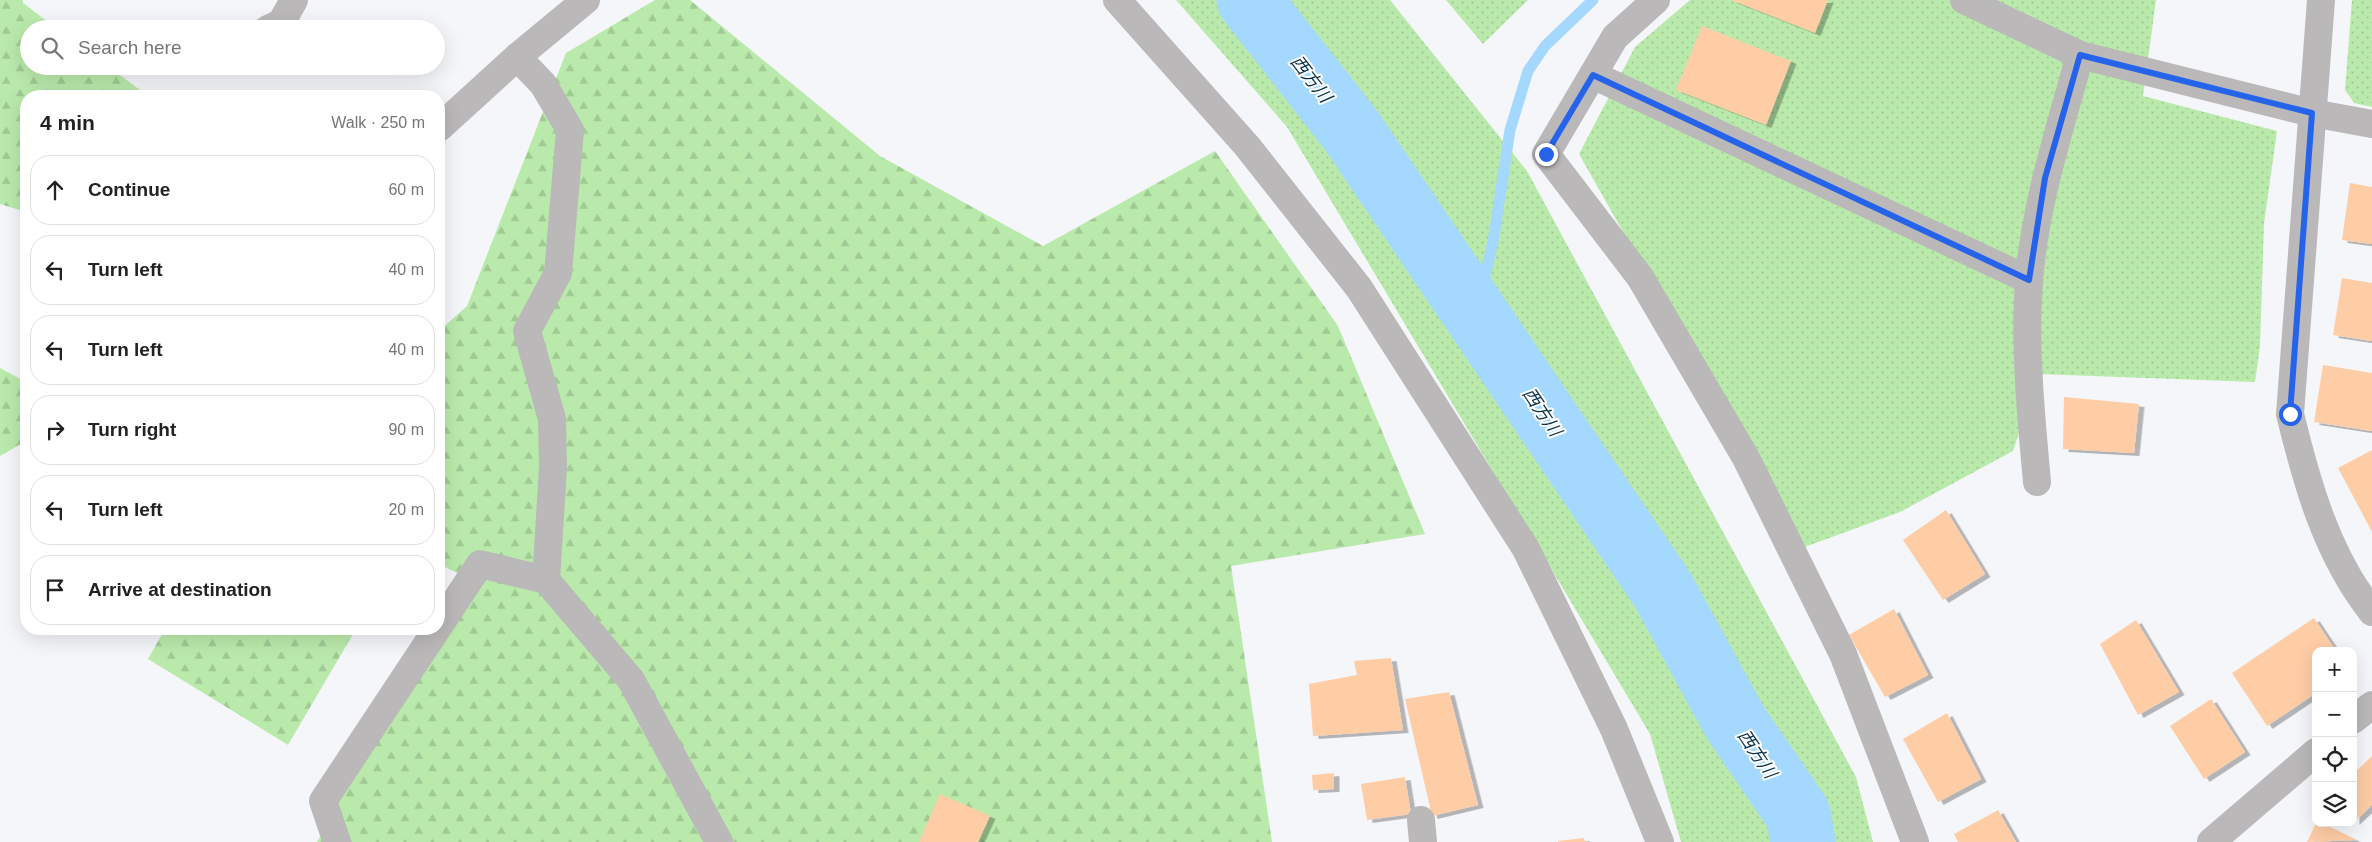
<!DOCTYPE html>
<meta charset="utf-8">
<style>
:root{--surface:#fff;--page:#f2f2f2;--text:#222;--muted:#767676;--line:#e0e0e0}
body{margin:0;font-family:Arial,"Noto Sans JP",sans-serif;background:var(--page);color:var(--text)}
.controls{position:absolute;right:15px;bottom:15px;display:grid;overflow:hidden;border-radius:10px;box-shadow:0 5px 20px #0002}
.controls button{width:45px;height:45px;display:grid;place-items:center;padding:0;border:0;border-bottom:1px solid var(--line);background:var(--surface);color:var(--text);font:25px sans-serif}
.stop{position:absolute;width:15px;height:15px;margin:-11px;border:4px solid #2563eb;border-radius:50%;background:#fff}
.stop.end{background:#2563eb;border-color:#fff;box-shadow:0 1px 5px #0008}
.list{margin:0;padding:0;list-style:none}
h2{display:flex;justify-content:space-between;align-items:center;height:65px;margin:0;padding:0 20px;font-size:21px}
h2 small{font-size:16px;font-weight:400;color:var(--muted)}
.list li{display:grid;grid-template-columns:32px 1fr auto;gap:15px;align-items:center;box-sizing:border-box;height:70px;margin:0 10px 10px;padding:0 10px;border:1px solid var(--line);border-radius:20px}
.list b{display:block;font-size:19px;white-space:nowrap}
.list em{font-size:16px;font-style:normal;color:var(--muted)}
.icon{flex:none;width:28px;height:28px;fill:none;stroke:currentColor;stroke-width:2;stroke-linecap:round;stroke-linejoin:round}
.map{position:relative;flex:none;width:2372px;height:842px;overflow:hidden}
.search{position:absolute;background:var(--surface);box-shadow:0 5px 20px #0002;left:20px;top:20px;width:425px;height:55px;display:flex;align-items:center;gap:12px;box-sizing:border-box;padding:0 18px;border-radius:28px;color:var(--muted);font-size:19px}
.panel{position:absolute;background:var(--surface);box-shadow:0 5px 20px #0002;left:20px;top:90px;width:425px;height:545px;border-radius:20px}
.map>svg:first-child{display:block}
.grass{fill:url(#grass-dots)}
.forest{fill:url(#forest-firs)}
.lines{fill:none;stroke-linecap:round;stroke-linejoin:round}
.stream{stroke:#a4d8fe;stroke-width:11}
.river{stroke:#a4d8fe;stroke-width:65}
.building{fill:#fecda6;filter:url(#shadow)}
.minor{stroke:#bab8b8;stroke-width:28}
.route{stroke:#2563eb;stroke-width:6}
.labels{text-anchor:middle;stroke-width:4;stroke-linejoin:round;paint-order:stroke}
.water-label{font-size:18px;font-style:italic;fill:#09314a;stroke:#fff}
</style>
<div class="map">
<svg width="2372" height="842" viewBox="0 0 2372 842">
<defs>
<pattern id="grass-dots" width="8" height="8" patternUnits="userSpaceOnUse" patternTransform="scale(1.25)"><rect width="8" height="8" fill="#baeaab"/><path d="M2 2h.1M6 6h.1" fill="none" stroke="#a0c994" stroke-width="1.8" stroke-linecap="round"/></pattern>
<pattern id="forest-firs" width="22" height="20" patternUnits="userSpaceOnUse" patternTransform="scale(1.25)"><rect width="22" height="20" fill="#baeaab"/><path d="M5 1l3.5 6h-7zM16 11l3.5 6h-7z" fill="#a0c994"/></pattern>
<filter id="shadow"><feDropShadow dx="5.5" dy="3" stdDeviation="0" flood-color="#0004"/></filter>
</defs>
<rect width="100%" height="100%" fill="#f5f6f9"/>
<g class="grass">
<polygon points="1176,0 1390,0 1527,171 1856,777 1873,842 1681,842 1650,734 1287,127"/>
<polygon points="1446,0 1528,0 1483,44"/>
<polygon points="1690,0 2156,0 2143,96 2277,131 2264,223 2260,346 2255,382 2038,374 2013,451 1900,512 1802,548 1579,154 1635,47"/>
<polygon points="2352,0 2372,0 2372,107 2354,103 2345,90"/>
</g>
<g class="forest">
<polygon points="0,0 23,0 23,3 57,29 29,29 29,66 108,66 148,96 26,96 26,212 0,204"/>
<polygon points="655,0 690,0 880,156 1043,246 1215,151 1338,326 1425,534 1231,566 1272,842 317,842 408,673 469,579 439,564 439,331 467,306 566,53"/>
<polygon points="0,368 26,382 26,441 0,456"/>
<polygon points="165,629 356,629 288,745 148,659"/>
</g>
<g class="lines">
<polyline class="stream" points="1476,313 1493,242 1510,130 1528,71 1545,46 1593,0"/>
<polyline class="river" points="1249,0 1351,130 1664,592 1735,722 1798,814 1803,842"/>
</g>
<g class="building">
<polygon points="1731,0 1828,0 1815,33"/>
<polygon points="1702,26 1791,61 1766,125 1676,90"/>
<polygon points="2350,183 2372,187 2372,244 2342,240"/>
<polygon points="2342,278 2372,283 2372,341 2333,335"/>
<polygon points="2323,365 2372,373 2372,431 2314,422"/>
<polygon points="2064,397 2139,404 2134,453 2063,449"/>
<polygon points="2372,450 2372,532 2338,468"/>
<polygon points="1946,510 1985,574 1943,600 1903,540"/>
<polygon points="1894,609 1928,675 1885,697 1849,635"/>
<polygon points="2314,618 2336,651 2316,651 2316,693 2267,726 2232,673"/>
<polygon points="2136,620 2179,692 2138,715 2100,644"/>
<polygon points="1391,658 1403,730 1313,736 1309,684 1357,675 1354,661"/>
<polygon points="1449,692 1478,805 1432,816 1405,699"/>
<polygon points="2211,699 2245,752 2204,779 2170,726"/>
<polygon points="1947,713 1981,779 1938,802 1903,739"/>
<polygon points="2372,756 2372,805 2354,822 2353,774"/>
<polygon points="1334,773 1334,789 1313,790 1312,775"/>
<polygon points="1405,777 1411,814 1367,820 1361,784"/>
<polygon points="940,794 990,816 978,842 919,842"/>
<polygon points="1998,810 2016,842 1958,842 1954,834"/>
<polygon points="2316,823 2322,823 2357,840 2307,842"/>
<polygon points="1584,838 1585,842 1558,842 1558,841"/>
</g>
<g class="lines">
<g class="minor">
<polyline points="1117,0 1247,146 1359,288 1526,549 1614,729 1660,842"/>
<polyline points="1656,0 1615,37 1546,154 1640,277 1746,458 1843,654 1915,842"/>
<polyline points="1964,0 2080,55 2312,113 2372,124"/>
<path d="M2321,0L2290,414C2307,484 2327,555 2372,612"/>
<polyline points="268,29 281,23 294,0"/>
<polyline points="1593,75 2029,280"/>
<polyline points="439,128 517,57"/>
<path d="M2037,482C2031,415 2024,347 2029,281C2035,203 2060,129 2080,55"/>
<polyline points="546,580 553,468 552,419 527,331 558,273 570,130 543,84 517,57 586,0"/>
<polyline points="439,626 480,564 546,580 631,680 719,842"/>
<polyline points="2353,720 2372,705"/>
<polyline points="1421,820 1423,842"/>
<polyline points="337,842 323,801 437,629"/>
<polyline points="2211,842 2316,752"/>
</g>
</g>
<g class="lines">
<polyline class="route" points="1546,154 1593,75 2029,280 2045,178 2080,55 2312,113 2290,414"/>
</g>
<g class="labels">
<g class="water-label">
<text transform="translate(1311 79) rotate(52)" y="6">西方川</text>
<text transform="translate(1542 412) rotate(56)" y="6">西方川</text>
<text transform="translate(1757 754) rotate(56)" y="6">西方川</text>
</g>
</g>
</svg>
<div class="controls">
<button>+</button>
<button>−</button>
<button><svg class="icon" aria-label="locate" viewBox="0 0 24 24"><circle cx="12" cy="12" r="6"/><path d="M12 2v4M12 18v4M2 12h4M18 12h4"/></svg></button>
<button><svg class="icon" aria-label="layers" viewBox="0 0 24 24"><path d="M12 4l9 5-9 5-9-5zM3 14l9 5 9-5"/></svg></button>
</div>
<div class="stop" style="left:2290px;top:414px"></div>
<div class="stop end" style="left:1546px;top:154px"></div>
<div class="search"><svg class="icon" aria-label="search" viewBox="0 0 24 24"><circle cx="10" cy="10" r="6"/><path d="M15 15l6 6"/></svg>Search here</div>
<section class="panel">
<h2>4 min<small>Walk · 250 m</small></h2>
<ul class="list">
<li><svg class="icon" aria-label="ahead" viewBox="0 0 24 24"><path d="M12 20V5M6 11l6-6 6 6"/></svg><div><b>Continue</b></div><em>60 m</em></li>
<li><svg class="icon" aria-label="left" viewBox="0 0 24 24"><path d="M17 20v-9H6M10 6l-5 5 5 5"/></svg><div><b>Turn left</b></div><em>40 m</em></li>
<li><svg class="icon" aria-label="left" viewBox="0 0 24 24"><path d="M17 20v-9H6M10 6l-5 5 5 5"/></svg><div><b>Turn left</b></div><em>40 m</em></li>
<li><svg class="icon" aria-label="right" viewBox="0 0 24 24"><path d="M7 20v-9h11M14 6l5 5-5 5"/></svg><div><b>Turn right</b></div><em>90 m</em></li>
<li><svg class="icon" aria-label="left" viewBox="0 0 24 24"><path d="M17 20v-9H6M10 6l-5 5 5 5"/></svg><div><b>Turn left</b></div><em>20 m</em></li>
<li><svg class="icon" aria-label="arrive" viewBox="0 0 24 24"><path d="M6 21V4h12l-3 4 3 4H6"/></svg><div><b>Arrive at destination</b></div></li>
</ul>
</section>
</div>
